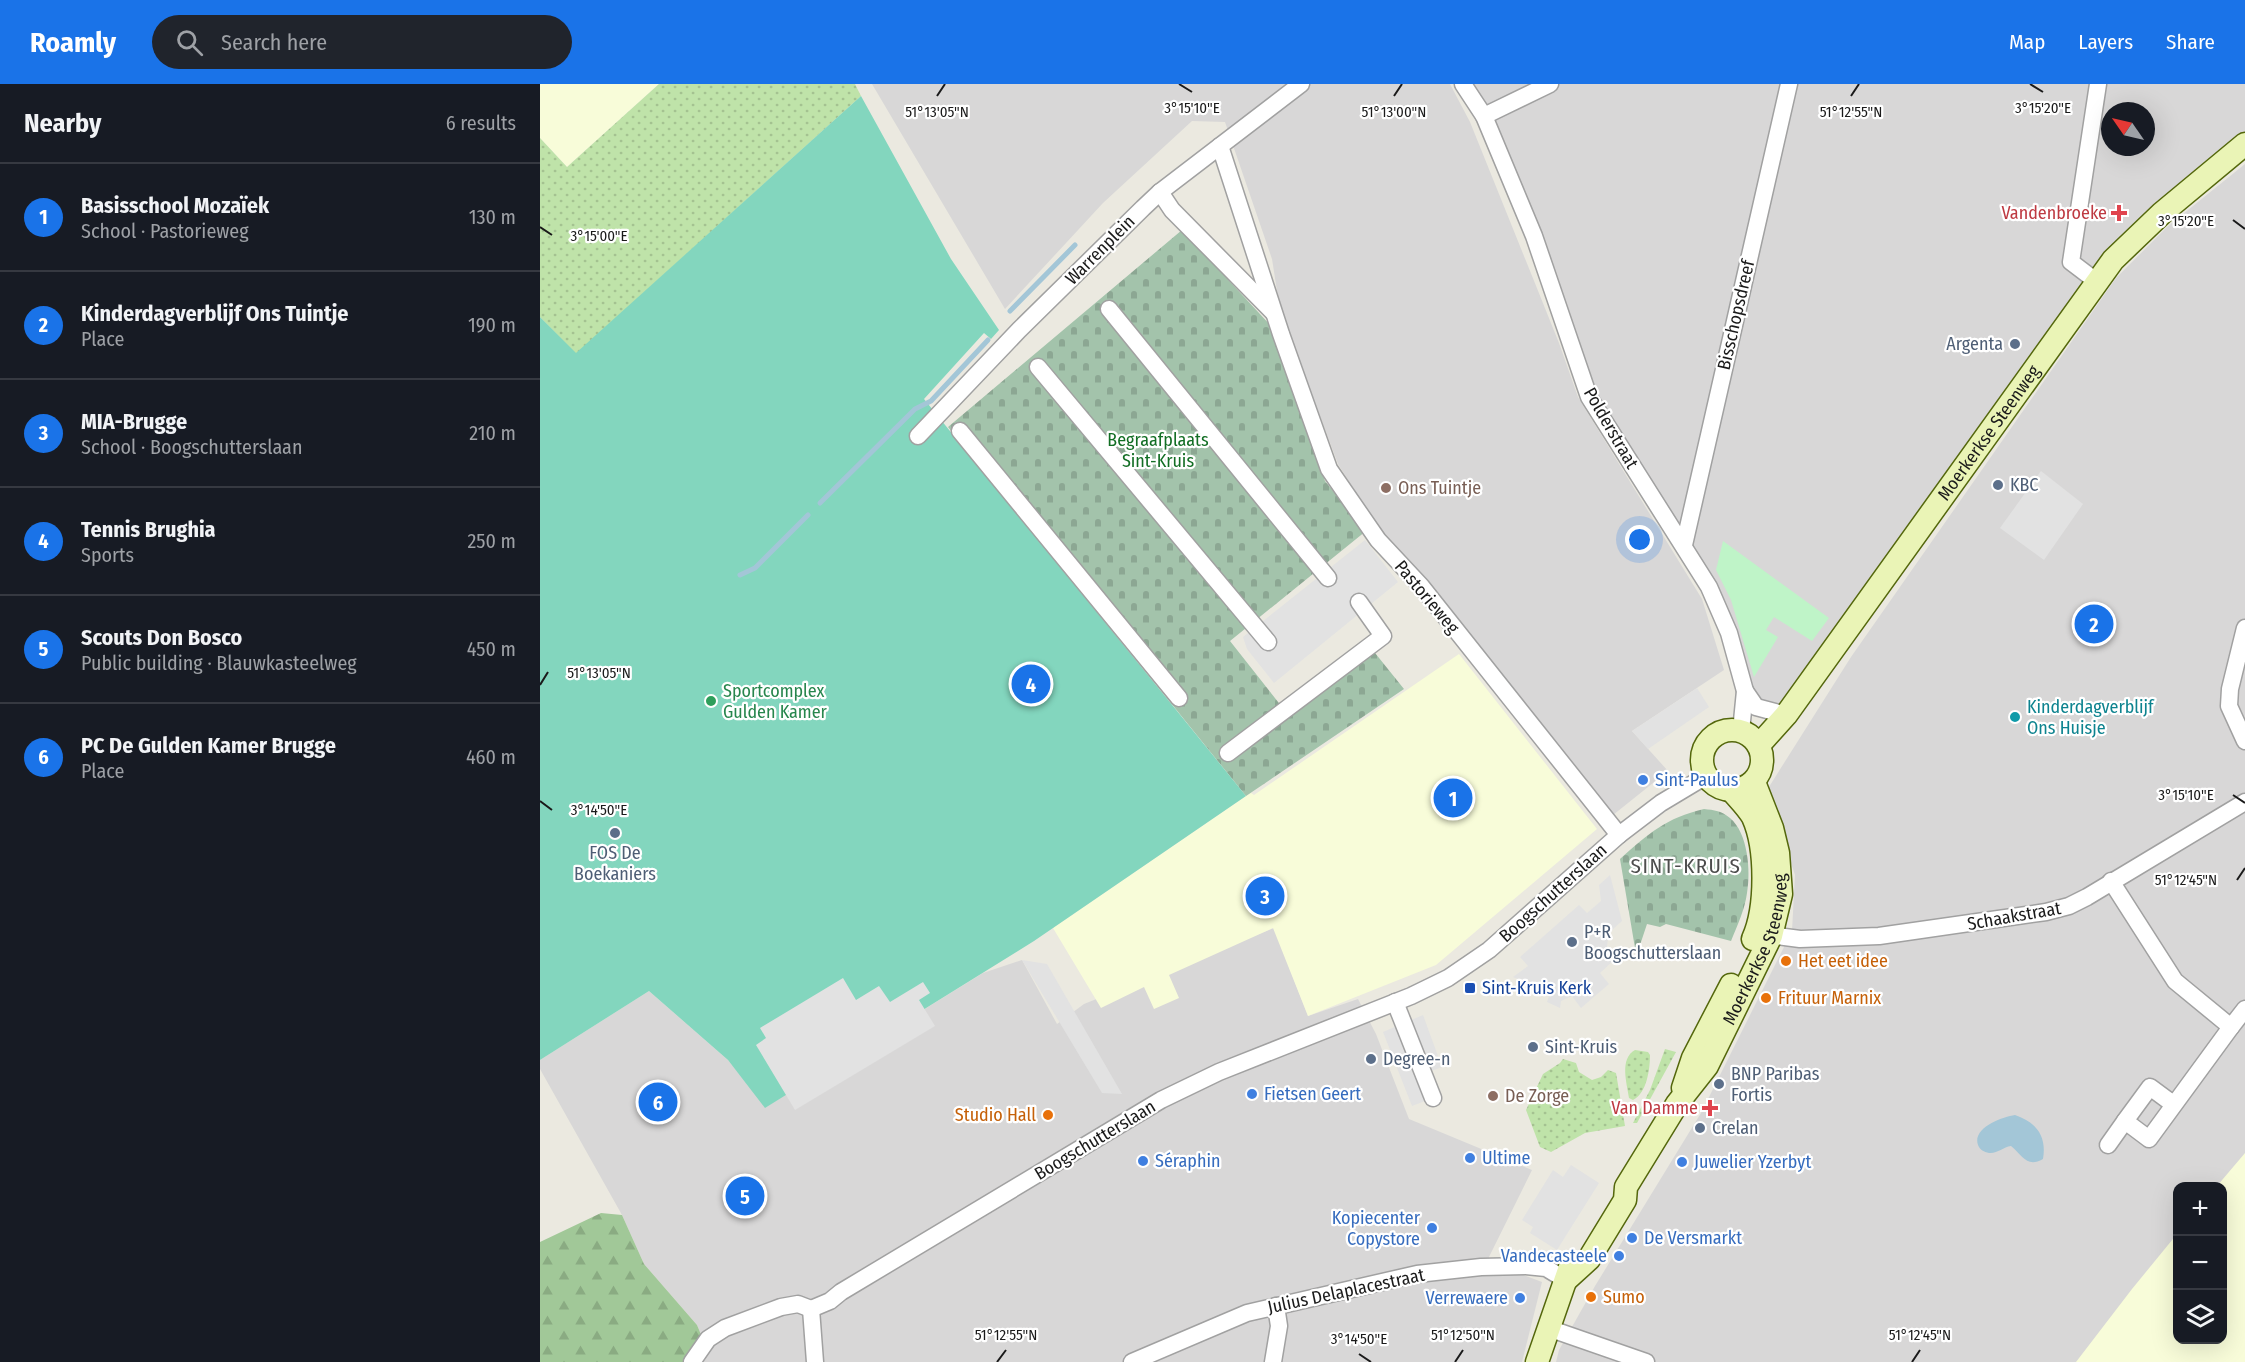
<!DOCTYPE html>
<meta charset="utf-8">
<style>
:root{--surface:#171b24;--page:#20242c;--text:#f1f3f6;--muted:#9ea1a6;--line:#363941;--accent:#1a73e8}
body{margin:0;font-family:"Fira Sans Condensed",sans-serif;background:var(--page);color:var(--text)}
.controls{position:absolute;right:18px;bottom:18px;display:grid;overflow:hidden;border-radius:12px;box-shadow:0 6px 24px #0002}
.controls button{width:54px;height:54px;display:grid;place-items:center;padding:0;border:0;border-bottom:2px solid var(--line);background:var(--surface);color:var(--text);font:30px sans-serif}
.compass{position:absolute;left:1561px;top:18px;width:54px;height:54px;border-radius:50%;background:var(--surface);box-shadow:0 6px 24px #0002;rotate:304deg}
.you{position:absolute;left:1100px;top:456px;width:21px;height:21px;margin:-15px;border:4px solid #fff;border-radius:50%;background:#1a73e8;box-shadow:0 0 0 9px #1a73e833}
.badge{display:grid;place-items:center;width:39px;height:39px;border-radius:50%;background:var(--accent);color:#fff;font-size:20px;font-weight:700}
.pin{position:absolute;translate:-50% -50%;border:3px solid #fff;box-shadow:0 2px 6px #0006}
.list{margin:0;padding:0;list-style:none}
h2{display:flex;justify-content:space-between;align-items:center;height:78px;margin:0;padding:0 24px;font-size:26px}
h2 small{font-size:20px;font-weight:400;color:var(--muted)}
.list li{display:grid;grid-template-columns:39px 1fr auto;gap:18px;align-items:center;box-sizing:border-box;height:108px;padding:0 24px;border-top:2px solid var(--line)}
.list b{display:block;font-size:22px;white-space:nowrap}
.list p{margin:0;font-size:20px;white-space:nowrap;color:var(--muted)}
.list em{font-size:20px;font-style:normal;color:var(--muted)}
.icon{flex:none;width:33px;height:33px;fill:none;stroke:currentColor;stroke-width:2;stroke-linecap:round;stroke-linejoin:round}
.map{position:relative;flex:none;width:1705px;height:1278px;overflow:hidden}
header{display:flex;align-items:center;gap:36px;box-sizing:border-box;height:84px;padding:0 30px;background:var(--accent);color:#fff}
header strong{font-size:28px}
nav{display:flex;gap:33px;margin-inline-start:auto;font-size:21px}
.search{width:420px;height:54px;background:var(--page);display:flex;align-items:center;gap:15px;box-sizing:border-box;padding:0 21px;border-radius:33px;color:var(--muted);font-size:22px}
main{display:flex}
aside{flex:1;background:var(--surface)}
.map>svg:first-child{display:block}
.residential{fill:#d8d7d7;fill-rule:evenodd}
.education{fill:#f8fcd9}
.grass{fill:url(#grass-dots)}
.forest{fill:url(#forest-firs)}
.cemetery{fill:url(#cemetery-stones)}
.park{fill:#bff4c8}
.pitch{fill:#83d6be}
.parking{fill:#e2e2e2}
.water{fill:#a3c6d7}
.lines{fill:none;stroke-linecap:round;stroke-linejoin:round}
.stream{stroke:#a3c6d7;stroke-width:5}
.street-casing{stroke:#a1a1a1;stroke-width:19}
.secondary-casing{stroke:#54670c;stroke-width:25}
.street{stroke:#fff;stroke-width:16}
.secondary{stroke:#eaf4b6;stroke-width:22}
.ticks{fill:none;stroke:#1a1a1a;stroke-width:2}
.health-dot{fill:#e0444e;stroke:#fff;stroke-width:2}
.service-dot{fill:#5c6f8a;stroke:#fff;stroke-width:2}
.education-dot{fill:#8d6e63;stroke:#fff;stroke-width:2}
.leisure-dot{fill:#2e9e5b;stroke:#fff;stroke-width:2}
.culture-dot{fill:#0f9aa8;stroke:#fff;stroke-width:2}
.shop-dot{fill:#3f7fe0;stroke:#fff;stroke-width:2}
.food-dot{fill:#e8710a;stroke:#fff;stroke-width:2}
.transit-dot{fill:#1a4fb4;stroke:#fff;stroke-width:2}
.labels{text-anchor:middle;stroke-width:4.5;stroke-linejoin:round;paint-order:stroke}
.health-label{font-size:18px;fill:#be3a42;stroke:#fff;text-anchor:end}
.street-label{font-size:18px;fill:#1a1a1a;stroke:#fff}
.service-label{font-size:18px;fill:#4e5e75;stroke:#fff;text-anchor:start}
.park-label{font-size:18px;fill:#126e24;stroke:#fff}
.education-label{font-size:18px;fill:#785e54;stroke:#fff;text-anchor:start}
.leisure-label{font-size:18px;fill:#27864d;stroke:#fff;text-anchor:start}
.culture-label{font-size:18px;fill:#0d838f;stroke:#fff;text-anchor:start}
.shop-label{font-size:18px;fill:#366cbe;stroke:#fff;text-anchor:start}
.food-label{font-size:18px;fill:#c56008;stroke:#fff;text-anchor:start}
.transit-label{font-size:18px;fill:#164399;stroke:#fff;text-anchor:start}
.quarter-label{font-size:21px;letter-spacing:1.5px;fill:#4d4d4d;stroke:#fff}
.ticks-label{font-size:15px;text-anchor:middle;fill:#1a1a1a;stroke:#fff;stroke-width:4.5;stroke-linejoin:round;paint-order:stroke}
</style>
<header>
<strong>Roamly</strong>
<div class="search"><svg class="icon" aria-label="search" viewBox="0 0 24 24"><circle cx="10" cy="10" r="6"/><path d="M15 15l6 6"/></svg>Search here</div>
<nav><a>Map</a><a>Layers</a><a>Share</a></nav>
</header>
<main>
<aside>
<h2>Nearby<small>6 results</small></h2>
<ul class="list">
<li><span class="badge">1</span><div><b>Basisschool Mozaïek</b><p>School · Pastorieweg</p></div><em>130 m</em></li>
<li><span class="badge">2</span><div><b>Kinderdagverblijf Ons Tuintje</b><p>Place</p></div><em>190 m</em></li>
<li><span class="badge">3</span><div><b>MIA-Brugge</b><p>School · Boogschutterslaan</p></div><em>210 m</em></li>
<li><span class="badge">4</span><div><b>Tennis Brughia</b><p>Sports</p></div><em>250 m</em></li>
<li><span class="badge">5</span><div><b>Scouts Don Bosco</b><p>Public building · Blauwkasteelweg</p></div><em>450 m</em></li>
<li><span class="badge">6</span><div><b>PC De Gulden Kamer Brugge</b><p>Place</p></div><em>460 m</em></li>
</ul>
</aside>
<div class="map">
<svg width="1705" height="1278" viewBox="0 0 1705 1278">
<defs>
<pattern id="grass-dots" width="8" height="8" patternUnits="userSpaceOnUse" patternTransform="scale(1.5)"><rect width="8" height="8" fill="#bfe3a9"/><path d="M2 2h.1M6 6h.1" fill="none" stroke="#a4c291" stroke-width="1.8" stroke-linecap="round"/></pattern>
<pattern id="forest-firs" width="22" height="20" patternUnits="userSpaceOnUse" patternTransform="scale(1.5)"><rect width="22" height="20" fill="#a1c898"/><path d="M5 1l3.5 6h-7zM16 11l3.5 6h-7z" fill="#8aab82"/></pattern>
<pattern id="cemetery-stones" width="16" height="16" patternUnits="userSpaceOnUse" patternTransform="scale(1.5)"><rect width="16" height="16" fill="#a3c3ab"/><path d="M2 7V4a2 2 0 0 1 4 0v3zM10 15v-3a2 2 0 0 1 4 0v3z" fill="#8ca793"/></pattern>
</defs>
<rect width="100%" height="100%" fill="#ebe9e0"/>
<g class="residential">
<polygon points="332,0 910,0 930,38 1019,259 1038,313 1162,515 1184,586 1092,647 1128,687 1068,735 862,483 798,380 740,226 732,175 685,38 652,37 563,119 465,225"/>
<path d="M932,0H1705V61L1573,176L1246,631L1210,626L1189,549L1051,304ZM1570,27H1606V63H1570Z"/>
<path d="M1705,80V1278H1016L1019,1266L1055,1202L1161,1029L1252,847L1255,791L1227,706L1311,573L1576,194L1627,143ZM1638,1102H1682V1256H1638Z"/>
<polygon points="734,844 768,932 818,915 836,950 869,1035 992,1086 947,1177 1002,1198 982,1278 143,1278 162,1253 157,1241 104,1180 82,1131 0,985 0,976 109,907 188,976 226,1023 443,889 482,876 517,940 544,920"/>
</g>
<g class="education">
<polygon points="0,0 119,0 27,83 0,54"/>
<polygon points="919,570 1057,745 896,881 768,932 733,844 629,891 639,914 614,925 604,903 561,924 513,844 706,712 711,709 714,711"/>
<polygon points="1705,1069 1705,1278 1536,1278 1592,1205 1637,1150 1638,1256 1682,1256 1682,1102 1677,1102"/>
</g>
<g class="grass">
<polygon points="119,0 315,0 321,12 36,270 0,233 0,54 27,83"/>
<polygon points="1125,965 1136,968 1097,1039 1093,1039 1110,1006"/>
<path d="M1095,966L1108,968L1110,971C1110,985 1107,1009 1093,1016L1089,1014C1087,999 1079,975 1095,966Z"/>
<polygon points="1023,975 1036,979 1039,988 1052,996 1061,993 1068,986 1076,989 1085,1042 1045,1049 1011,1068 1000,1063 986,1026 1003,990 1020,979"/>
</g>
<polygon class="forest" points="61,1129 82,1131 104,1180 157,1241 162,1253 143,1278 0,1278 0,1158"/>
<g class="cemetery">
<polygon points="642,146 733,244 785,397 826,447 690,557 742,623 827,559 864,605 706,712 408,343"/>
<path d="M1164,725C1174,726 1182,727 1190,734C1208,749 1211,787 1207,809C1205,825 1197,842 1191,857L1126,840L1120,843L1107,840L1097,870H1096L1080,775C1109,749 1126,734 1164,725Z"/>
</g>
<polygon class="park" points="1183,457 1289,534 1272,557 1234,533 1226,546 1238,553 1214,593 1191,516 1176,486"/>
<polygon class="pitch" points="321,12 411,175 459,246 451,255 444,249 384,315 706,712 494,857 225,1024 188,976 109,907 0,976 0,233 36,269"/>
<g class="parking">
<polygon points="1501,387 1543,420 1504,476 1460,444"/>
<polygon points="825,456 858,498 734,599 707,565 703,553"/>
<polygon points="1157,604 1169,623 1108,665 1092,647"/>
<polygon points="1070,791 1082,837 1072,846 1068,853 1067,863 1073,877 1060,889 1069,900 1041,924 1032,912 1021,917 1020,924 1007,918 1010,909 973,893 988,882 980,873 1039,821 1047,829 1061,817 1059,801"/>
<polygon points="482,876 507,880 582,1010 562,1009"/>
<polygon points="303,894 316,916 339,902 350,918 383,898 390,909 379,916 395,942 255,1026 216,961 226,954 220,944"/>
<polygon points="883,931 902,983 891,987 885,1017 872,1022 843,948"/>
<polygon points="1031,1081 1059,1099 1017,1166 990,1149 993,1143 982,1136 1013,1086 1023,1093"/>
</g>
<path class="water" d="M1475,1031C1496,1038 1507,1052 1503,1075C1487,1084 1483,1072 1471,1062C1463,1063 1457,1070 1449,1069C1444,1068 1440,1066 1438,1061C1432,1044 1462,1033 1475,1031Z"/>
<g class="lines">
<g class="stream">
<polyline points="470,227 535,161"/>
<polyline points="280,419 375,325 391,317 448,256"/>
<polyline points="200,491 215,484 268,431"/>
</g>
<defs>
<g id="street">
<polyline points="923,0 944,32 994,152 1049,313 1169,503 1189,549 1205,607 1201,647"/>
<polyline points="944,32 1010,0"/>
<polyline points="680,62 741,250 789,385 838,456 881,502 1079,751"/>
<polyline points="620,108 632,126 733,228"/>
<polyline points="1556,197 1531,178 1558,0"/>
<polyline points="569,225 788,494"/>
<polyline points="498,283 728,558"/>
<polyline points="420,347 639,614"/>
<polyline points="378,352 479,246 603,124 620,108 761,0"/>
<polyline points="1144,461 1249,0"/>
<polyline points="1705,544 1690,605 1689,622 1705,657"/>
<polyline points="1205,607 1216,623 1246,631"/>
<polyline points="688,669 843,552 819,518"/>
<polyline points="1571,797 1635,897 1691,943 1609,1055 1585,1037 1610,1003 1633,1020"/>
<polyline points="1222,850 1260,855 1339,852 1506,828 1529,822 1547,813 1705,718"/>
<polyline points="855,918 893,1014"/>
<polyline points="1691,943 1705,925"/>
<polyline points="1568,1061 1585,1037"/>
<polyline points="271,1225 290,1217 301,1208 621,1016 679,988 871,912 908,894 949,866 1079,751 1121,719 1166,692"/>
<polyline points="271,1225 275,1278"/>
<polyline points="1008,1244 1106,1278"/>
<polyline points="152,1278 168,1255 185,1244 241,1223 258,1220 271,1225"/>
<polyline points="592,1278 707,1229 877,1190 941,1183 986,1182 1006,1184 1026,1196"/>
<polyline points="733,1278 739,1242 736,1222"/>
</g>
<g id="secondary">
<circle cx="1192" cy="676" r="30"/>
<path id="s1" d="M1219,661L1246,631L1573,176L1622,129L1705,60"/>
<path d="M1192,707C1199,715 1208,724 1213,733C1227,764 1227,824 1213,855"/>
<polyline points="1143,1004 1153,974 1191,901"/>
<path id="s2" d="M1026,1196L1049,1175L1085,1116L1086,1103L1137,1020L1167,982L1231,852L1241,810L1238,769L1232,744L1214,698"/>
<polyline points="997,1278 1030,1183"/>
</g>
</defs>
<use href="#street" class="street-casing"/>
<use href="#secondary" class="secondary-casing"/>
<use href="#street" class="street"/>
<use href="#secondary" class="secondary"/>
</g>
<path class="ticks" d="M639,0L652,8M1490,0L1503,8M397,12L405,0M854,12L862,0M1311,12L1319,0M1693,136L1705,145M0,143L12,151M0,601L8,588M1693,711L1705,719M0,717L12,726M1697,796L1705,784M819,1270L831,1278M457,1278L466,1266M915,1278L923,1266M1372,1278L1380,1266"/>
<g class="health-dot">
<path d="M1576 120h6v6h6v6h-6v6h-6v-6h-6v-6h6z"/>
<path d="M1167 1015h6v6h6v6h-6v6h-6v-6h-6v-6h6z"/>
</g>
<g class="service-dot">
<circle cx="1475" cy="260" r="6"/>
<circle cx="1458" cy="401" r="6"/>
<circle cx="75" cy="749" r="6"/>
<circle cx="1032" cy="858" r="6"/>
<circle cx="993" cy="963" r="6"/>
<circle cx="831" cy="975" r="6"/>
<circle cx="1179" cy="1000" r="6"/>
<circle cx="1160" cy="1044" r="6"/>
</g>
<g class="education-dot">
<circle cx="846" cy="404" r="6"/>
<circle cx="953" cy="1012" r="6"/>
</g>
<circle class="leisure-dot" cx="171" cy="617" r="6"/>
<circle class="culture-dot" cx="1475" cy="633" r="6"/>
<g class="shop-dot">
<circle cx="1103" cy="696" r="6"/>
<circle cx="712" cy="1010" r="6"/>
<circle cx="930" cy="1074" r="6"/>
<circle cx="603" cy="1077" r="6"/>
<circle cx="1142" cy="1078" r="6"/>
<circle cx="892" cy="1144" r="6"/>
<circle cx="1092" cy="1154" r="6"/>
<circle cx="1079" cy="1172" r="6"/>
<circle cx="980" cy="1214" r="6"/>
</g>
<g class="food-dot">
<circle cx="1246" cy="877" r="6"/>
<circle cx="1226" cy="914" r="6"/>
<circle cx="508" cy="1031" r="6"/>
<circle cx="1051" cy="1213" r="6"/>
</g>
<rect class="transit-dot" x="924" y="898" width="12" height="12" rx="3"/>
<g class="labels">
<g class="health-label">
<text x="1567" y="135">Vandenbroeke</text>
<text x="1158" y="1030">Van Damme</text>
</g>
<g class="street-label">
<text transform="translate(560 166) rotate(-45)" y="6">Warrenplein</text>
<text transform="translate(1196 231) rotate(-77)" y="6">Bisschopsdreef</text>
<text transform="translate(1071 344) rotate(60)" y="6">Polderstraat</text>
<text dy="6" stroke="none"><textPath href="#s1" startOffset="388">Moerkerkse Steenweg</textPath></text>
<text transform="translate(887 513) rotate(50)" y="6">Pastorieweg</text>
<text transform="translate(1013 809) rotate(-42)" y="6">Boogschutterslaan</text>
<text transform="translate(1474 832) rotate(-10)" y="6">Schaakstraat</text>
<text dy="6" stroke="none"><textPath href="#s2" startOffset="387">Moerkerkse Steenweg</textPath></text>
<text transform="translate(555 1056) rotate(-31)" y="6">Boogschutterslaan</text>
<text transform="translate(806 1207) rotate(-12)" y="6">Julius Delaplacestraat</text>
</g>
<g class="service-label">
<text x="1463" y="266" text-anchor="end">Argenta</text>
<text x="1470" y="407">KBC</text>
<text x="75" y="775" text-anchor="middle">FOS De<tspan x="75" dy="21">Boekaniers</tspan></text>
<text x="1044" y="854">P+R<tspan x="1044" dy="21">Boogschutterslaan</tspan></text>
<text x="1005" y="969">Sint-Kruis</text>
<text x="843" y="981">Degree-n</text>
<text x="1191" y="996">BNP Paribas<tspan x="1191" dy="21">Fortis</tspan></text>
<text x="1172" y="1050">Crelan</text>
</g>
<g class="park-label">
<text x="618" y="362">Begraafplaats<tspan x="618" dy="21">Sint-Kruis</tspan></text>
</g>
<g class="education-label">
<text x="858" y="410">Ons Tuintje</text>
<text x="965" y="1018">De Zorge</text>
</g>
<g class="leisure-label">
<text x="183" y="613">Sportcomplex<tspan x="183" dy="21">Gulden Kamer</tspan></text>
</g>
<g class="culture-label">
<text x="1487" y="629">Kinderdagverblijf<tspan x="1487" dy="21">Ons Huisje</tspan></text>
</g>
<g class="shop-label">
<text x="1115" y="702">Sint-Paulus</text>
<text x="724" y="1016">Fietsen Geert</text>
<text x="942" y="1080">Ultime</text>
<text x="615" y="1083">Séraphin</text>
<text x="1154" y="1084">Juwelier Yzerbyt</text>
<text x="880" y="1140" text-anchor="end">Kopiecenter<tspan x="880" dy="21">Copystore</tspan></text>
<text x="1104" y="1160">De Versmarkt</text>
<text x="1067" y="1178" text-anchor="end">Vandecasteele</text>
<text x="968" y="1220" text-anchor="end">Verrewaere</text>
</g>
<g class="food-label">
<text x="1258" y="883">Het eet idee</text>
<text x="1238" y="920">Frituur Marnix</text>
<text x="496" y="1037" text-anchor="end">Studio Hall</text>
<text x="1063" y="1219">Sumo</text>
</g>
<g class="transit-label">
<text x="942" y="910">Sint-Kruis Kerk</text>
</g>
<g class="quarter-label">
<text x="1146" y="789">SINT-KRUIS</text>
</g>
</g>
<g class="ticks-label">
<text x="652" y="29">3°15'10"E</text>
<text x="1503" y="29">3°15'20"E</text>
<text x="397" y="33">51°13'05"N</text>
<text x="854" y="33">51°13'00"N</text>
<text x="1311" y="33">51°12'55"N</text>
<text x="1646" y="142">3°15'20"E</text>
<text x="59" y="157">3°15'00"E</text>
<text x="59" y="594">51°13'05"N</text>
<text x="1646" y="716">3°15'10"E</text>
<text x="59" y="731">3°14'50"E</text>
<text x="1646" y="801">51°12'45"N</text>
<text x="466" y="1256">51°12'55"N</text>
<text x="923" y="1256">51°12'50"N</text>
<text x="1380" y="1256">51°12'45"N</text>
<text x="819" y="1260">3°14'50"E</text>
</g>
</svg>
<div class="controls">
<button>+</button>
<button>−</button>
<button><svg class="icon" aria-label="layers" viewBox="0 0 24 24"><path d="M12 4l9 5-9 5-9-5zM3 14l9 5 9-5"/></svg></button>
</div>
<svg class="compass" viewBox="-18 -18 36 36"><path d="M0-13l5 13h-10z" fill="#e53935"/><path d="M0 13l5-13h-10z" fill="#9ea1a6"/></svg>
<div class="you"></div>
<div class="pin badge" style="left:913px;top:714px">1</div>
<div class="pin badge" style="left:1554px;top:540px">2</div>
<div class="pin badge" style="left:725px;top:812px">3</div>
<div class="pin badge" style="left:491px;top:600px">4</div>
<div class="pin badge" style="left:205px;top:1112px">5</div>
<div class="pin badge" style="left:118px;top:1018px">6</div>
</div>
</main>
